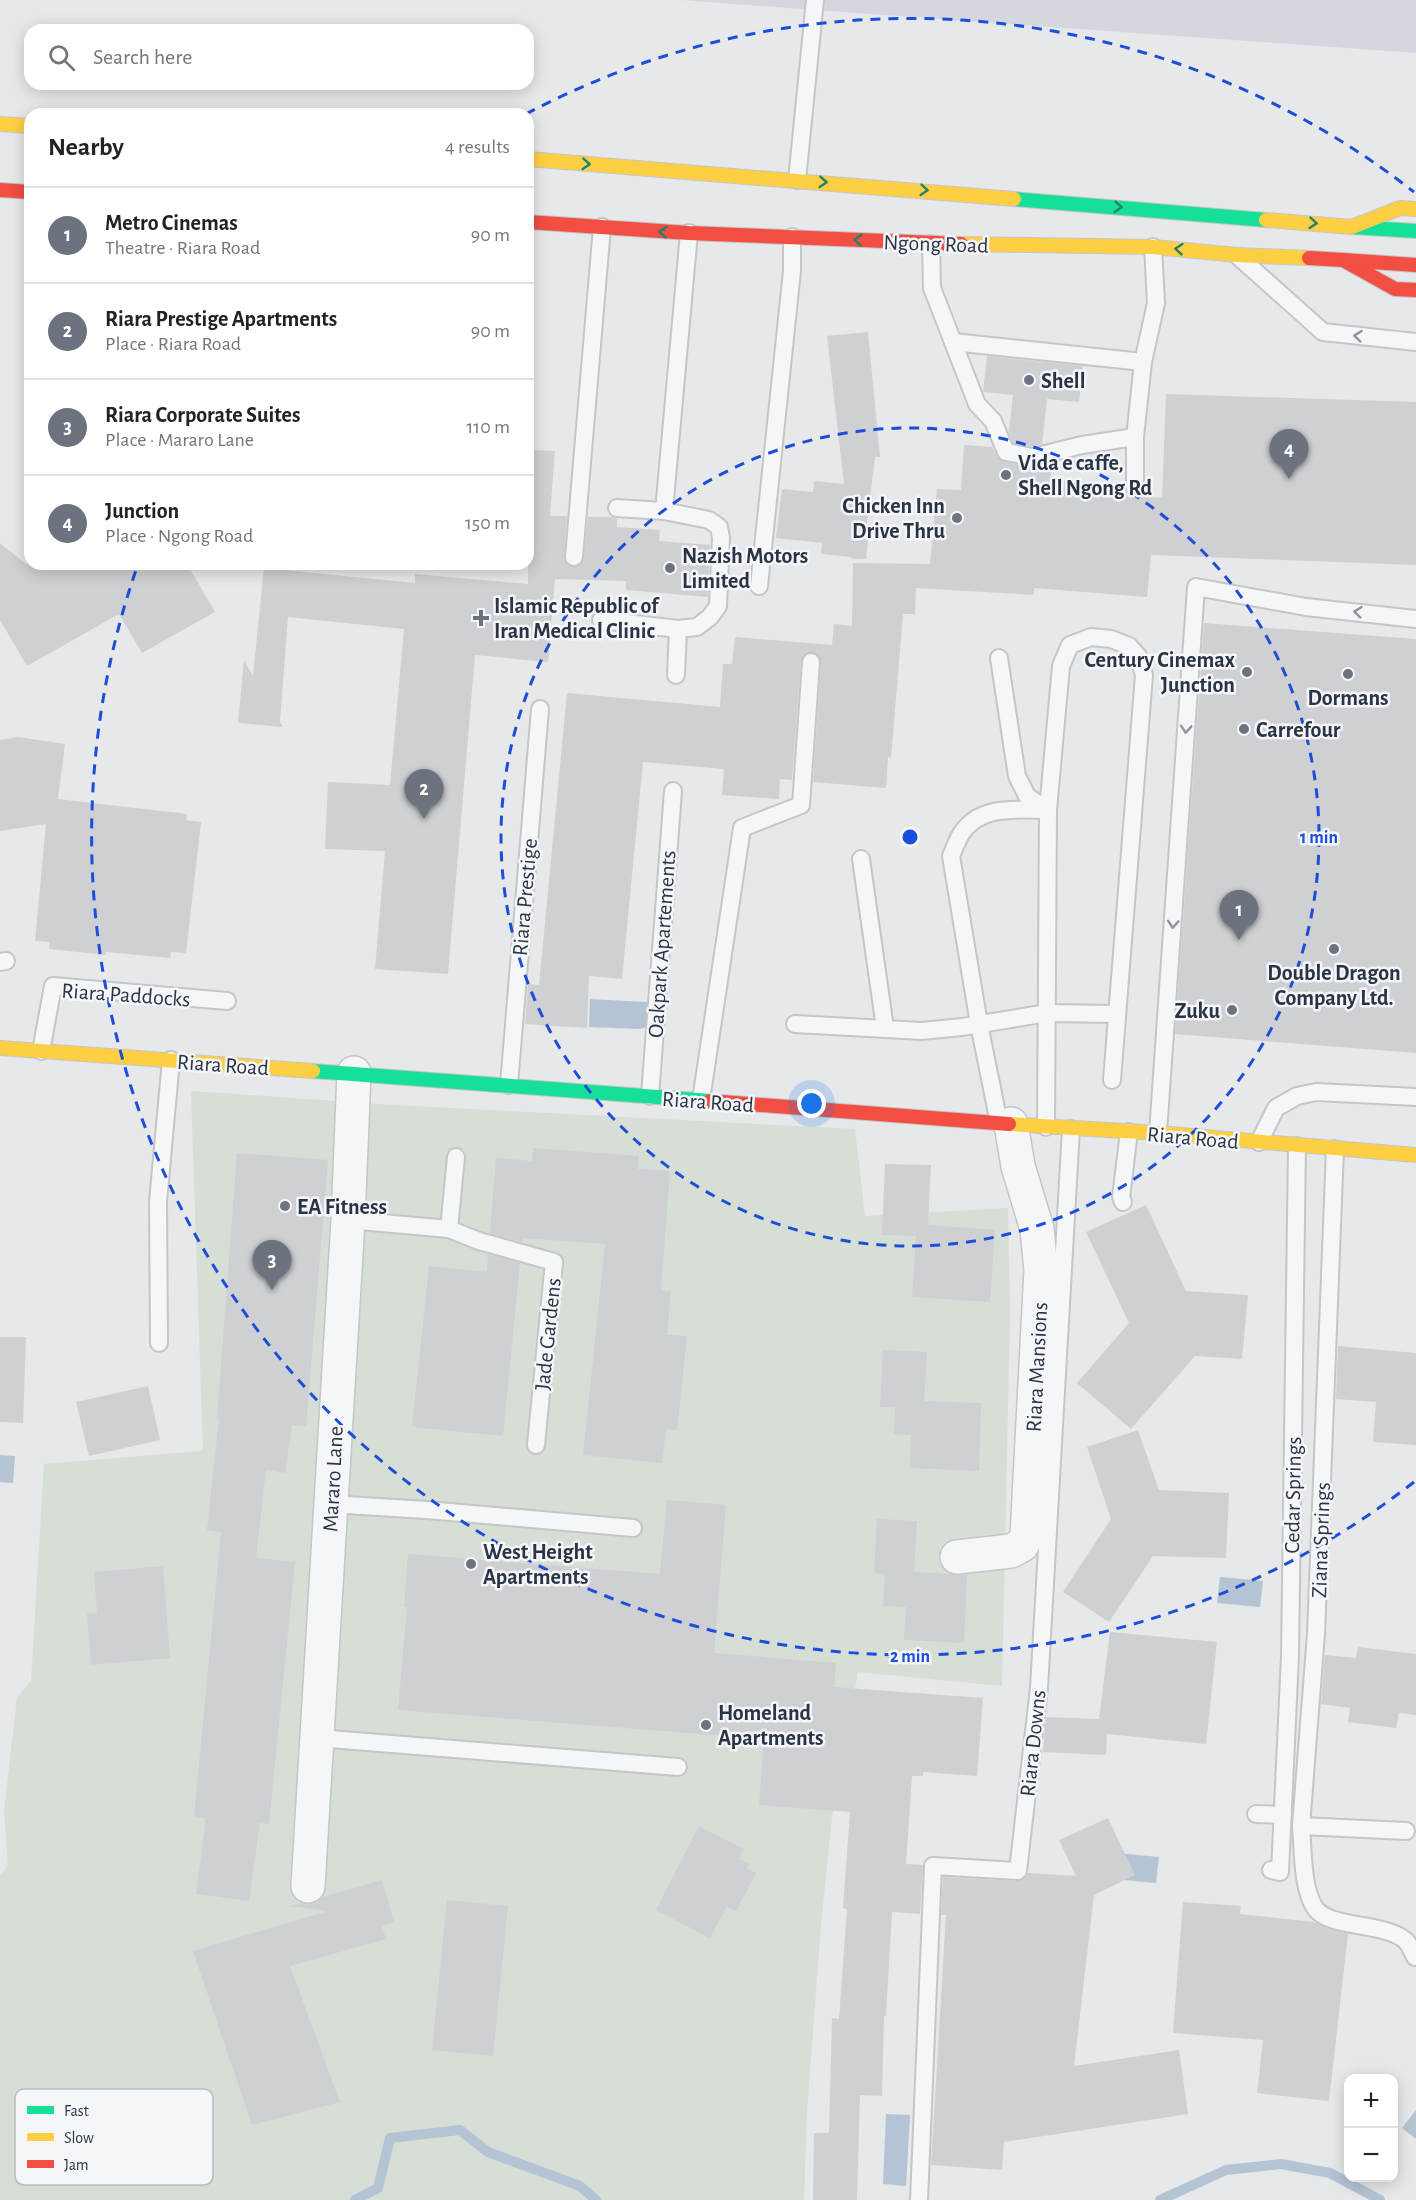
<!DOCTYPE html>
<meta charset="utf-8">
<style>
:root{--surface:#fff;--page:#f2f2f2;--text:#222;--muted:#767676;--line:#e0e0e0;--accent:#6c737f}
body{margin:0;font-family:"Alegreya Sans",sans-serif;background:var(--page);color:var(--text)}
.controls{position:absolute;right:18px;bottom:18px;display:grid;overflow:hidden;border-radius:12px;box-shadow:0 3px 15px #0003}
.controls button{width:54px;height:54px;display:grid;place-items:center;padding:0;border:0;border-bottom:2px solid var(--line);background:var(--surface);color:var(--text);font:30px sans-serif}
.you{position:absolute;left:812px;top:1104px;width:21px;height:21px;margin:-15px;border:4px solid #fff;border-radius:50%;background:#1a73e8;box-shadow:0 0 0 9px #1a73e833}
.badge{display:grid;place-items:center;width:39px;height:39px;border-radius:50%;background:var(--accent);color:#fff;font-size:20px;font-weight:700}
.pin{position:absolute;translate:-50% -50px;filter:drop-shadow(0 2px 3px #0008)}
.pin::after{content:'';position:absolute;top:32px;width:21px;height:18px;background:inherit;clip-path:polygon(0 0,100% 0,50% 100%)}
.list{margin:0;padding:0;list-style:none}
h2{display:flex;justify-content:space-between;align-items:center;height:78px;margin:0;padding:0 24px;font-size:26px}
h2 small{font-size:20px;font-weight:400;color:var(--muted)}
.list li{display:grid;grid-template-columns:39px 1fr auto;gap:18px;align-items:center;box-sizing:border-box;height:96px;padding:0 24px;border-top:2px solid var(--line)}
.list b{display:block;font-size:22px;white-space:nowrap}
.list p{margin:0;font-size:20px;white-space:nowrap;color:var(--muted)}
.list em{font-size:20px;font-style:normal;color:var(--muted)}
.icon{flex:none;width:33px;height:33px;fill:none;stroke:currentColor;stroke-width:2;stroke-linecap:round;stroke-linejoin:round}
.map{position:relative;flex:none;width:1416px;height:2200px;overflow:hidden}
.search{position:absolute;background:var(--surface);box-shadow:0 3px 15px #0003;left:24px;top:24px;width:510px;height:66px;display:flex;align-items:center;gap:15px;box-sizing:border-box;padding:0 21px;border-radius:18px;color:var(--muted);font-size:22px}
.panel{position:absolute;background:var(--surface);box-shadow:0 3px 15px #0003;left:24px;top:108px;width:510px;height:462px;border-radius:18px}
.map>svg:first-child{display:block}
.built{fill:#d4d7dd}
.green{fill:#d6ded6}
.water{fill:#b4c4d5}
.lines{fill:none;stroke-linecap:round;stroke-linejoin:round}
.stream{stroke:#b4c4d5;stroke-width:10}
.building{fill:#ced0d3}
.lane-casing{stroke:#c4c6c8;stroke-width:20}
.street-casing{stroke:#c4c6c8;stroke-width:36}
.fast-casing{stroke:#c4c6c8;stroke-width:16}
.slow-casing{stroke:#c4c6c8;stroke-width:16}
.jam-casing{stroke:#c4c6c8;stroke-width:16}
.lane{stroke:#f5f6f7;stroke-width:16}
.street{stroke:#f5f6f7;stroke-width:33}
.fast{stroke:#16e098;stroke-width:14}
.slow{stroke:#ffcf43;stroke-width:14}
.jam{stroke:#f24e42;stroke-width:14}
.oneway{stroke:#22816a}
.oneway2{stroke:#90959e}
.ring{fill:none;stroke:#1d4ed8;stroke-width:3;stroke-dasharray:10 8}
.poi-dot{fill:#6c737f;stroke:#f4f6f9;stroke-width:2}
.labels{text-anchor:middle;stroke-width:5;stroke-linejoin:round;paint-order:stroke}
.street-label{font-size:22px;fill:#2b3445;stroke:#f4f6f9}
.poi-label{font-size:22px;font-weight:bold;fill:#2b3445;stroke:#f4f6f9;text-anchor:start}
.key{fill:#f4f6f9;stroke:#b8bcc3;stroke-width:1.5}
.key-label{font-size:16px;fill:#2b3445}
.centre{fill:#1d4ed8;stroke:#f4f6f9;stroke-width:3}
.ring-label{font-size:18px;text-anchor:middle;font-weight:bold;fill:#1d4ed8;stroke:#f4f6f9;stroke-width:5;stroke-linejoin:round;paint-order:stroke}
</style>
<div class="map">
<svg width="1416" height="2200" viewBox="0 0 1416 2200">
<rect width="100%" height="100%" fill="#e6e8ea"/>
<polygon class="built" points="682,0 1416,0 1416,53 815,10"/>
<polygon class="green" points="191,1091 393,1105 855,1129 865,1216 1008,1208 1010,1313 1002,1686 858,1672 832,1817 821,1925 807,2111 804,2200 0,2200 0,1876 8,1866 4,1811 17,1698 31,1681 44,1464 203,1451"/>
<g class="water">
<polygon points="590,999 646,1002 650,1005 649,1026 640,1029 589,1027"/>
<polygon points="0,1455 15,1456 13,1483 0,1482"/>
<polygon points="1220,1577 1263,1581 1260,1607 1217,1603"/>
<polygon points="1116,1853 1159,1857 1156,1883 1113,1879"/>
<polygon points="1416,2110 1416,2139 1402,2128"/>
<polygon points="886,2114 910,2115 906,2186 883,2184"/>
</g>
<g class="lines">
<g class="stream">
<polyline points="355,2200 378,2188 390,2138 460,2130 488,2152 580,2186 596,2200"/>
<polyline points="1160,2200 1226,2170 1281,2164 1330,2173 1380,2200"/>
</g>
</g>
<g class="building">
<polygon points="868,332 880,457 875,457 866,532 869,532 866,559 852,559 851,557 821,554 822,543 776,538 782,489 813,492 814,481 844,484 827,336"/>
<polygon points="987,356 1083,366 1079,402 1047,399 1042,444 1033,446 1013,443 1009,432 1013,395 983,392"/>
<polygon points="1166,394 1416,402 1416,565 1151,555 1147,597 1034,588 1034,595 916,588 915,614 903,614 891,758 888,757 886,788 813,782 821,662 816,653 806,653 801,661 792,780 780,779 779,799 722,795 724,769 643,762 622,979 589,976 587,1028 525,1024 528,984 539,985 567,693 720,707 723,664 732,664 735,637 832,645 834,624 852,626 853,563 930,564 937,489 961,490 964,445 992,447 997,457 1004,462 1032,467 1052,463 1051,479 1107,484 1106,493 1127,495 1134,498 1141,496 1162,498"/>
<polygon points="528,450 555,451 550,516 567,516 564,556 568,565 574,567 583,562 588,517 613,517 617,519 617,527 660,530 659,541 710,545 708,597 626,590 626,581 555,579 548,662 475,655 448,974 375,969 385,851 325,849 328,782 390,785 404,629 288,617 280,722 283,727 238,723 244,660 253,676 264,568 415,583 415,574 528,584"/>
<polygon points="0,543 26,564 187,564 215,612 142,653 119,614 27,666 0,620"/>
<polygon points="1204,623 1416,639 1416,1053 1175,1034"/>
<polygon points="18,737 65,744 58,799 187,814 186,820 201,822 186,953 171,952 170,958 106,952 106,955 49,949 50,942 35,941 46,824 0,831 0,740"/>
<polygon points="533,1148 639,1156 638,1169 670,1171 661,1290 671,1291 667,1335 687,1336 677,1430 666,1429 662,1463 583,1455 605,1244 523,1238 522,1242 490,1233 496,1158 532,1161"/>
<polygon points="237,1153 328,1160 306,1426 292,1425 285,1473 266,1470 256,1558 295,1562 269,1824 260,1823 249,1901 196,1894 206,1818 194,1817 221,1532 207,1530 219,1419 217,1419"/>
<polygon points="885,1164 931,1165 928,1225 995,1230 990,1302 912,1297 916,1236 882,1235"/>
<polygon points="1146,1205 1186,1291 1248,1295 1242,1359 1195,1356 1131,1429 1077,1383 1129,1323 1086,1232"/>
<polygon points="488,1254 520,1263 503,1436 412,1427 429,1266 487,1272"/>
<polygon points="0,1337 26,1337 23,1423 0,1422"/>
<polygon points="1338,1346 1416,1353 1416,1445 1373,1442 1376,1402 1336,1399"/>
<polygon points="883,1350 927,1352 924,1401 981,1403 979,1471 910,1468 911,1435 894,1434 895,1407 880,1407"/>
<polygon points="148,1386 160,1440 89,1456 76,1402"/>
<polygon points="1138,1430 1159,1490 1229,1493 1226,1558 1153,1556 1109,1622 1063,1592 1111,1519 1087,1447"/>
<polygon points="667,1500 726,1505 714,1653 836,1663 834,1687 983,1698 977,1776 923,1772 923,1776 912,1776 906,1864 923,1865 920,1914 892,1912 886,2016 884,2016 882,2096 860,2095 857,2200 813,2200 814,2133 829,2133 832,2018 839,2019 847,1909 843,1908 850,1812 759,1805 764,1739 398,1710 407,1607 404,1607 408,1554 660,1574"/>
<polygon points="877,1519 917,1521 914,1572 967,1575 964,1643 904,1640 906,1607 883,1606 885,1574 874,1573"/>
<polygon points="163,1566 170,1658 91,1665 87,1614 97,1613 94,1572"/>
<polygon points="1110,1632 1217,1642 1206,1744 1107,1734 1106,1755 1043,1752 1046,1717 1099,1719"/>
<polygon points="1358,1647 1416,1654 1416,1715 1399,1713 1396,1728 1348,1722 1350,1708 1321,1704 1325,1655 1356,1658"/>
<polygon points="1108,1818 1135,1875 1094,1895 1074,2066 1179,2050 1188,2114 1004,2142 1002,2170 931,2165 946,1915 941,1915 943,1877 1017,1881 1023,1880 1028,1873 1076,1876 1059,1840"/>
<polygon points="699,1826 744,1849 739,1859 749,1864 746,1868 756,1873 736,1911 727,1906 710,1938 656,1910"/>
<polygon points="382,1880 394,1922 382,1926 386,1939 290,1966 340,2102 252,2125 193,1951 328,1911 290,1906 302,1903 307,1905 316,1903 323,1897"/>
<polygon points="447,1900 508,1906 493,2056 432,2050"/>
<polygon points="1183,1902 1241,1906 1240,1914 1314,1922 1329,1929 1348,1934 1329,2101 1257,2093 1263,2040 1173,2033"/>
</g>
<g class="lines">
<defs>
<g id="lane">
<polyline points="797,180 815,0"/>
<polyline points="931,244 932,288 977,404 993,421 1006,452 1033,457 1082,445 1135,437"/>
<polyline points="1239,257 1323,332 1416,342"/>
<polyline points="953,342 1143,362"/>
<polyline points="1135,488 1135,437 1143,362 1156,303 1153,247"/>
<polyline points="617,508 664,511"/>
<polyline points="574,557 602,227"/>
<polyline points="759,586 792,271 792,237"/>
<polyline points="601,620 678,629"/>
<polyline points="999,658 1017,776 1027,796 1047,810"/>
<polyline points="676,675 678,629 697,627 710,617 718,606 721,538 719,527 709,520 664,511 689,233"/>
<polyline points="861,859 885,1028"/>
<polyline points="0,962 6,961"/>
<polyline points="795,1024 922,1031 962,1027 1047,1013 1117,1014"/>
<polyline points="41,1051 53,986 227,1001"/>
<polyline points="509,1085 540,709"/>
<polyline points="650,1096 673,791"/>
<polyline points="701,1100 742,828 801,805 811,662"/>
<path d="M999,1123L979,1024L951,856C954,849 957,841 961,834C980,804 1017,810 1048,810"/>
<polyline points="1046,1127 1048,810 1061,666 1070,645 1091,637 1111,639 1129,646 1138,656 1144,675 1112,1080"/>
<polyline points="1158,1133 1196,587 1306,607 1416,619"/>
<polyline points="1259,1142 1276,1108 1297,1096 1316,1092 1416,1097"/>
<polyline points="1335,1149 1316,1634 1301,1826 1406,1831"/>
<polyline points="1123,1202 1121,1197 1129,1132"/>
<polyline points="348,1220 449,1229 479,1241 554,1262 536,1445"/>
<polyline points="449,1229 456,1157"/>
<polyline points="159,1343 158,1202 171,1060"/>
<polyline points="330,1504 427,1510 633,1528"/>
<polyline points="317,1738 678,1767"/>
<polyline points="1256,1814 1283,1815"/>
<path d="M1301,1826C1303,1849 1302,1889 1315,1908C1329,1929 1386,1922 1406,1941C1410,1945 1412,1952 1415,1957"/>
<polyline points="1271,1870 1280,1872 1290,1656 1297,1146"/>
<polyline points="919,2200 933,1866 1018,1871 1039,1688 1071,1129"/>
</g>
<g id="street">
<polyline points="957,1557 1011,1551 1022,1545 1027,1536 1041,1270 1037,1229 1018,1166 1011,1124"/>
<polyline points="308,1886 348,1220 354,1073"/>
</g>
<g id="fast">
<polyline points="1014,199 1266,220"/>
<polyline points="1352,227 1416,231"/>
<polyline points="313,1071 710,1101"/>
</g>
<g id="slow">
<polyline points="0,124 30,126"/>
<polyline points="528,159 1014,199"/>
<polyline points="1266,220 1352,227 1400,208 1416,209"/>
<polyline points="961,244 1153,247 1237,255 1309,258"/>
<polyline points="0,1048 313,1071"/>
<polyline points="1009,1124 1158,1133 1416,1155"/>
</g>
<g id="jam">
<polyline points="0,190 30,192"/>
<polyline points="528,222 689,233 961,244"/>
<polyline points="1309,258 1343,260 1395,289 1416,290"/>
<polyline points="1343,260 1416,265"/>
<polyline points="710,1101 1009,1124"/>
</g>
</defs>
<use href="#lane" class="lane-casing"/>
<use href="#street" class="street-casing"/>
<use href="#fast" class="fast-casing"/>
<use href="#slow" class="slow-casing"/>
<use href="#jam" class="jam-casing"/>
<use href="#lane" class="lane"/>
<use href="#street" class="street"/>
<use href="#fast" class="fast"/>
<use href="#slow" class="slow"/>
<use href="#jam" class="jam"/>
</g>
<defs><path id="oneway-chevron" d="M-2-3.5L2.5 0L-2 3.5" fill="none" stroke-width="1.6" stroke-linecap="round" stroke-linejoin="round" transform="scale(1.5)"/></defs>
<g class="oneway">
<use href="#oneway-chevron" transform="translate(586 164) rotate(4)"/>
<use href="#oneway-chevron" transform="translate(823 182) rotate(4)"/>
<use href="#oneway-chevron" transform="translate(924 190) rotate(5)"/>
<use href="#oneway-chevron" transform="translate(1118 207) rotate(5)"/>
<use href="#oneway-chevron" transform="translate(1313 223) rotate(5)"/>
<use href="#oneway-chevron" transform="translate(663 232) rotate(-176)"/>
<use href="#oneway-chevron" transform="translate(858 240) rotate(-177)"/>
<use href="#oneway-chevron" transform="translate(1179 249) rotate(-175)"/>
</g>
<g class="oneway2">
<use href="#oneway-chevron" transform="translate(1358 336) rotate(-174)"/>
<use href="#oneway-chevron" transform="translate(1358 612) rotate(-174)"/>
<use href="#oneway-chevron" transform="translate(1186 729) rotate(94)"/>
<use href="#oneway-chevron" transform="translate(1173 924) rotate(94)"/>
</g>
<g class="ring">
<circle cx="910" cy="837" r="409"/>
<path d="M1414 1482A819 819 0 0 1 136 570M526 114A819 819 0 0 1 1414 192"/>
</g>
<g class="poi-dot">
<circle cx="1029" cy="380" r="6"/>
<circle cx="1006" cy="475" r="6"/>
<circle cx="957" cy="518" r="6"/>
<circle cx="670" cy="568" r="6"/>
<path d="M478 609h6v6h6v6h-6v6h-6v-6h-6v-6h6z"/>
<circle cx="1247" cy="672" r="6"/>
<circle cx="1348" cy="674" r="6"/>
<circle cx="1244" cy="729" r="6"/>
<circle cx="1334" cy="949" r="6"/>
<circle cx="1232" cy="1010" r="6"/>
<circle cx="285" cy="1206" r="6"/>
<circle cx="471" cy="1564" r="6"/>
<circle cx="706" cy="1725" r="6"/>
</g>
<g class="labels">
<g class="street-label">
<text transform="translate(936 243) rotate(2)" y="8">Ngong Road</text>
<text transform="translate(524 897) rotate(-85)" y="8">Riara Prestige</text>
<text transform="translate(661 944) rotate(-86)" y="8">Oakpark Apartements</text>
<text transform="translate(126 994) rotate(4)" y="8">Riara Paddocks</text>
<text transform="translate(223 1064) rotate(4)" y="8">Riara Road</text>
<text transform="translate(708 1101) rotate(4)" y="8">Riara Road</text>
<text transform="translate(1193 1137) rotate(5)" y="8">Riara Road</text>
<text transform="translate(547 1334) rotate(-84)" y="8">Jade Gardens</text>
<text transform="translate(1036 1367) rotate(-87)" y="8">Riara Mansions</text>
<text transform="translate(332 1479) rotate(-87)" y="8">Mararo Lane</text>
<text transform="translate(1292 1495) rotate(-89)" y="8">Cedar Springs</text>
<text transform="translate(1320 1540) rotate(-88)" y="8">Ziana Springs</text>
<text transform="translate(1032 1743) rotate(-84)" y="8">Riara Downs</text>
</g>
<g class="poi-label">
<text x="1041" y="388">Shell</text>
<text x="1018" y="470">Vida e caffe,<tspan x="1018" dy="25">Shell Ngong Rd</tspan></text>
<text x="945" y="513" text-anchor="end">Chicken Inn<tspan x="945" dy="25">Drive Thru</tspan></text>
<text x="682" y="563">Nazish Motors<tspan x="682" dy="25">Limited</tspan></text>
<text x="494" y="613">Islamic Republic of<tspan x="494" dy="25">Iran Medical Clinic</tspan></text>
<text x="1235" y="667" text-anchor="end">Century Cinemax<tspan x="1235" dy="25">Junction</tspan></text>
<text x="1348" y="705" text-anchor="middle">Dormans</text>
<text x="1256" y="737">Carrefour</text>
<text x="1334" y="980" text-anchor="middle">Double Dragon<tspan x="1334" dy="25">Company Ltd.</tspan></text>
<text x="1220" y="1018" text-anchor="end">Zuku</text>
<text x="297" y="1214">EA Fitness</text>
<text x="483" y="1559">West Height<tspan x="483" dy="25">Apartments</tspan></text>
<text x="718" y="1720">Homeland<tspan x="718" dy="25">Apartments</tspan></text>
</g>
</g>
<rect x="15" y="2089" width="198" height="96" rx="9" class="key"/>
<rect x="27" y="2106" width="27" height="8" fill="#16e098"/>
<rect x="27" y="2133" width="27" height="8" fill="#ffcf43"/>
<rect x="27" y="2160" width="27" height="8" fill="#f24e42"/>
<g class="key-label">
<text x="64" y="2116">Fast</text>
<text x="64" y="2143">Slow</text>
<text x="64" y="2170">Jam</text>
</g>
<circle cx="910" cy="837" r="9" class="centre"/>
<g class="ring-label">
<text x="1319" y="843">1 min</text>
<text x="910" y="1662">2 min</text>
</g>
</svg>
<div class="controls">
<button>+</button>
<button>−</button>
</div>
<div class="you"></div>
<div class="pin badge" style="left:1239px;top:940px">1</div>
<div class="pin badge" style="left:424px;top:819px">2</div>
<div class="pin badge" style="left:272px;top:1290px">3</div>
<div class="pin badge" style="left:1289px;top:479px">4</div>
<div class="search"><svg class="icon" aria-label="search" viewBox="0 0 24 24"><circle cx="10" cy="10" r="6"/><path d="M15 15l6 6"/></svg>Search here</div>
<section class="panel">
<h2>Nearby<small>4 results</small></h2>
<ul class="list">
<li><span class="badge">1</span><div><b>Metro Cinemas</b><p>Theatre · Riara Road</p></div><em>90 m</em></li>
<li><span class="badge">2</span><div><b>Riara Prestige Apartments</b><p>Place · Riara Road</p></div><em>90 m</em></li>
<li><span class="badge">3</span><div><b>Riara Corporate Suites</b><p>Place · Mararo Lane</p></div><em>110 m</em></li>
<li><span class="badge">4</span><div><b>Junction</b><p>Place · Ngong Road</p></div><em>150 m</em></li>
</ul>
</section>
</div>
